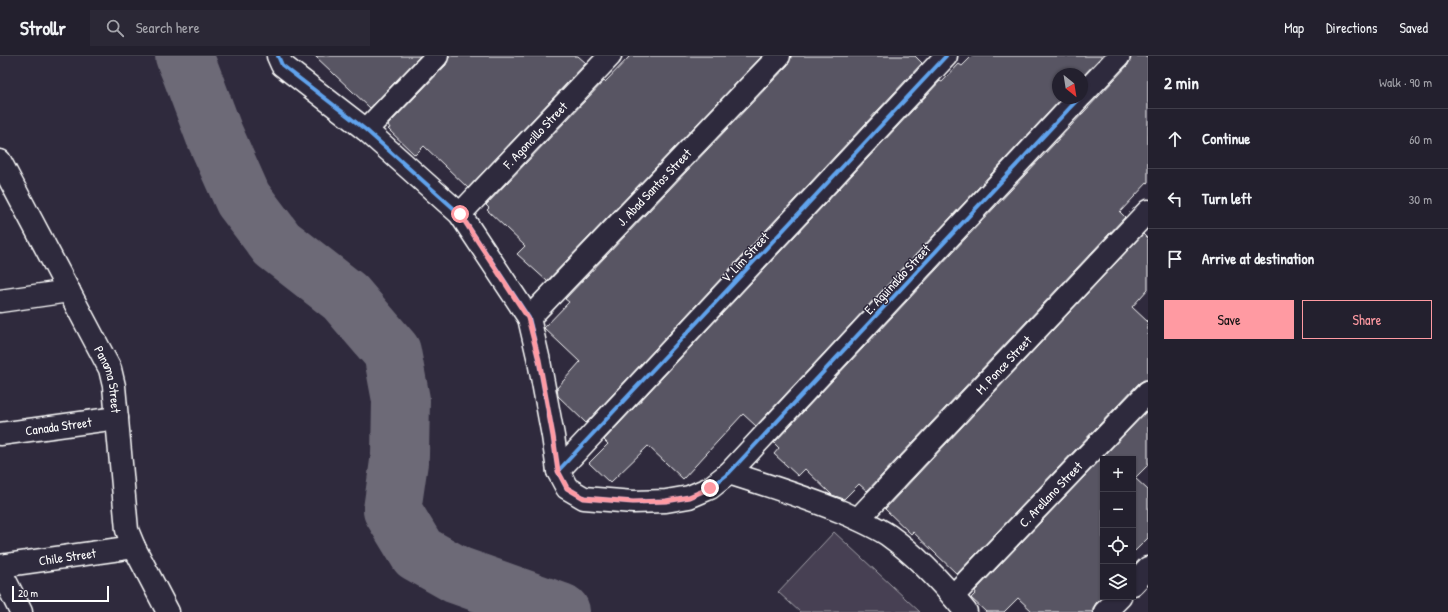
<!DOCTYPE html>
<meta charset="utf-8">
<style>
:root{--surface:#23202e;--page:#2b2836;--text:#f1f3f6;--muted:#a3a3aa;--line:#403e4a;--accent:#ff9aa2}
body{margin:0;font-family:"Patrick Hand",sans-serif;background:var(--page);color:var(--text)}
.controls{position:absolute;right:12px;bottom:12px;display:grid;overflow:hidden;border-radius:0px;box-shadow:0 1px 3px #0004}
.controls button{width:36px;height:36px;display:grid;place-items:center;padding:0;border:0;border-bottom:1px solid var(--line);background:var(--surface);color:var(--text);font:20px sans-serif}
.compass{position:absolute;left:1052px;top:12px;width:36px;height:36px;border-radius:50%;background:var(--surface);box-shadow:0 1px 3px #0004;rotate:150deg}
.scale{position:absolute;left:12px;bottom:10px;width:97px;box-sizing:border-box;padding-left:4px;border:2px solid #fff;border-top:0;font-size:11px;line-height:14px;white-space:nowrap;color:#fff;-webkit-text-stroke:3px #2f2a3d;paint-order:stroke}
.stop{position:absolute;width:12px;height:12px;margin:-9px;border:3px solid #ff9aa2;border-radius:50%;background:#fff}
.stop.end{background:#ff9aa2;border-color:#fff;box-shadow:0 1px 4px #0008}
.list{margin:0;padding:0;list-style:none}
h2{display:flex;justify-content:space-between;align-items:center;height:52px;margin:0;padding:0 16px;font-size:17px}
h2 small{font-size:13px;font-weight:400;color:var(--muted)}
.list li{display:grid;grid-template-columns:26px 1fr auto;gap:12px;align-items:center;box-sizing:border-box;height:60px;padding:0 16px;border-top:1px solid var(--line)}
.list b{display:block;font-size:15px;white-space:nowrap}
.list em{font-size:13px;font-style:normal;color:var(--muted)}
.actions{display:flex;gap:8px;padding:12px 16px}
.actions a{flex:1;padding:9px 0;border:1px solid var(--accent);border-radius:0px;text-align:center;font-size:14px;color:var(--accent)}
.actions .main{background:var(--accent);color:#111}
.icon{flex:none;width:22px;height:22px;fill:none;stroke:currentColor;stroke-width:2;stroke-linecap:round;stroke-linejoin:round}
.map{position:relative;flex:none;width:1148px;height:556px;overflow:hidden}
header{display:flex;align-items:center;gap:24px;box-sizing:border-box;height:56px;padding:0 20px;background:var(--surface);border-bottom:1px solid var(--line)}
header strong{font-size:19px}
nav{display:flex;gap:22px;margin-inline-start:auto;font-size:14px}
.search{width:280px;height:36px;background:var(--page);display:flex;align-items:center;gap:10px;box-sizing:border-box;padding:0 14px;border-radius:0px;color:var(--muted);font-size:15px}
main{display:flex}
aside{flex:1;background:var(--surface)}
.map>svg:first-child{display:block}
.green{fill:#464152;stroke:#a2a0a8}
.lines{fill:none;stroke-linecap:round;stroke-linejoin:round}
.river{stroke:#6d6a77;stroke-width:58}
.building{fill:#595564;stroke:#fff}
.minor-casing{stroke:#fff;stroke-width:25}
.minor{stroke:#2f2a3d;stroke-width:22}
.cycleway-casing{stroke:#2f2a3d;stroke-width:6}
.cycleway{stroke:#60a3ed;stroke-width:4}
.route{stroke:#ff9aa2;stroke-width:5}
.labels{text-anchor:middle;stroke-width:3;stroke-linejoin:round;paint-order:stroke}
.street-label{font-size:13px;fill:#fff;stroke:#2f2a3d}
</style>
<header>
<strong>Strollr</strong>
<div class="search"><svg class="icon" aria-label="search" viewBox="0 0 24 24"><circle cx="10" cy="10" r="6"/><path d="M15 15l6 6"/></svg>Search here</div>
<nav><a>Map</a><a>Directions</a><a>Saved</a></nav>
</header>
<main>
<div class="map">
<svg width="1148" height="556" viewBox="0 0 1148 556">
<rect width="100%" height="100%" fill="#2f2a3d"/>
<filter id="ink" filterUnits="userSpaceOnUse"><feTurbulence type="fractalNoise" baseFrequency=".025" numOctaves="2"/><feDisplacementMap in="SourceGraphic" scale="8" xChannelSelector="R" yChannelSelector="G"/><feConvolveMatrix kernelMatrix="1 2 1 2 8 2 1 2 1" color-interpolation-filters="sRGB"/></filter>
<g filter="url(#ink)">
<polygon class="green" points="834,476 920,556 800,556 778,536"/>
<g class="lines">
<polyline class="river" points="184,0 191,17 214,78 243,143 277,188 345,241 392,296 401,344 400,399 392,454 418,497 457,519 561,556"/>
</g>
<g class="building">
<polygon points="315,0 420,0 370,52"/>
<polygon points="449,0 578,0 586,7 468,132 424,90 415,99 388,73 390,72 388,69 446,9"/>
<polygon points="630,0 762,0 547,225 517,198 525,190 487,154 489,152 486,149 604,25 605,26"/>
<polygon points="791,0 915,0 922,7 586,367 558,340 557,332 580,306 544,272 569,246 565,243 788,9"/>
<polygon points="972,0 1102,0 1082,21 1082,18 1058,18 1058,42 1062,42 756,370 743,358 683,423 648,390 610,427 589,407 608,388 604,384 940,25 942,26 959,8 962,10"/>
<polygon points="1131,0 1148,0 1148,126 1120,156 1125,161 867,435 859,428 844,443 832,439 805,413 798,420 774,398 779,392 774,387 1128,9"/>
<polygon points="1143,178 1148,183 1148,233 1132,251 1148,266 1148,324 1144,324 1139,327 957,518 913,476 911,478 885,453"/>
<polygon points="1148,354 1148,409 1135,422 1148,434 1148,482 1135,495 1133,493 1133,403 1103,403 1103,540 1096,547 1093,552 1093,556 1033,556 1018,542 1004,556 986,556 971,542 976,537 975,535"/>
</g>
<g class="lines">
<defs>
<g id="minor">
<polyline points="278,0 282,9 366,74 460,158 529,262 539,305 553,380 558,415 567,432 584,442 633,446 666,445 689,441 710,432 729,417 1079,42"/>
<polyline points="1082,39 1119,0"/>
<polyline points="366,74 437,0"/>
<path id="s1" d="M0,105L110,313L114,330L127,474L134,491L168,556"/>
<path id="s2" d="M460,158L610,0"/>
<polyline points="0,245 69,235"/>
<path id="s3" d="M529,262L779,0"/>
<path id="s4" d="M0,378L117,362"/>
<polyline points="558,415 946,0"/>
<path d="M729,417C767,429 805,441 842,456C857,463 874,470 888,479C916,499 944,529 966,556"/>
<path id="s5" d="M858,463L1148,155"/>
<path id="s6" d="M0,510L134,491"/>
<polyline points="0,514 21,556"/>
<polyline points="1133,528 1148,512"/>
<path id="s7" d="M953,540L1148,336"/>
<polyline points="1105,556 1120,541"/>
</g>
</defs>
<use href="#minor" class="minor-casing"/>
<use href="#minor" class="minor"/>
<defs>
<g id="cycleway">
<polyline points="278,0 282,9 366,74 460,158 529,262 539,305 553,380 558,415 567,432 584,442 633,446 666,445 689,441 710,432 729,417 1079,42"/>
<polyline points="558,415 946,0"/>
</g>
</defs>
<use href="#cycleway" class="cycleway-casing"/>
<use href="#cycleway" class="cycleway"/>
</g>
</g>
<g class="lines" filter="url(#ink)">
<polyline class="route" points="460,158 528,262 539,304 553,380 558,415 567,432 584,442 633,446 666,445 689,441 710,432"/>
</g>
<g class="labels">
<g class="street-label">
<text dy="5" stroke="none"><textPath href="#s2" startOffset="109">F. Agoncillo Street</textPath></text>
<text dy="5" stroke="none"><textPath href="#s3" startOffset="181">J. Abad Santos Street</textPath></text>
<text transform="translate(745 201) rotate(-47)" y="5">V. Lim Street</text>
<text transform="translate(897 223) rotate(-47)" y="5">E. Aguinaldo Street</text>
<text dy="5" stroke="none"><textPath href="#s5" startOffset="212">M. Ponce Street</textPath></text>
<text dy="5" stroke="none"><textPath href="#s1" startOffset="245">Panama Street</textPath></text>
<text dy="5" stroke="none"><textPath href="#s4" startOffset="59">Canada Street</textPath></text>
<text dy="5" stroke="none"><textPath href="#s7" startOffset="141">C. Arellano Street</textPath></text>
<text dy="5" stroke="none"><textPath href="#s6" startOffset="68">Chile Street</textPath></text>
</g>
</g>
</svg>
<div class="controls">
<button>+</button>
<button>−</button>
<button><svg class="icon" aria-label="locate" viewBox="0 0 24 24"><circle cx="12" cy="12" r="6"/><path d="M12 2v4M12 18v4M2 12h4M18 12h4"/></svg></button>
<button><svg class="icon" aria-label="layers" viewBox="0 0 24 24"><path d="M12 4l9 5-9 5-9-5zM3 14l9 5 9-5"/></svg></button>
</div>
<svg class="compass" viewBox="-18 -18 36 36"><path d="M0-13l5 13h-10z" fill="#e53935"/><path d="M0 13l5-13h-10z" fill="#a3a3aa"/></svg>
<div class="scale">20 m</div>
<div class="stop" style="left:460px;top:158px"></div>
<div class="stop end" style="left:710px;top:432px"></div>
</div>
<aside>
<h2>2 min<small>Walk · 90 m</small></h2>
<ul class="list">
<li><svg class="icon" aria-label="ahead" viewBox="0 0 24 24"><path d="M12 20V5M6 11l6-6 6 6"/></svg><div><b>Continue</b></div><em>60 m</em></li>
<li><svg class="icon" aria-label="left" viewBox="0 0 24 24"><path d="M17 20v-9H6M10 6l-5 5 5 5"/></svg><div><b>Turn left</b></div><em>30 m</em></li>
<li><svg class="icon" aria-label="arrive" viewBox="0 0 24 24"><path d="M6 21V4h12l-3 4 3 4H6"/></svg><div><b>Arrive at destination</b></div></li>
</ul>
<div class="actions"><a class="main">Save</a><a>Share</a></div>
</aside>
</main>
